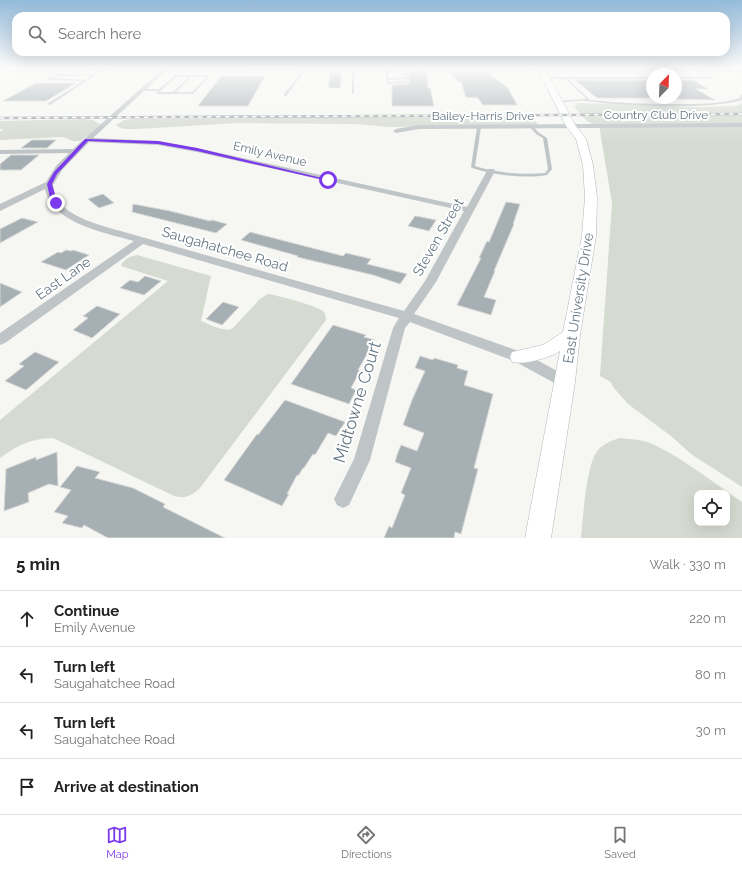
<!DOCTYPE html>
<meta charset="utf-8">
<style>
:root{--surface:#fff;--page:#f2f2f2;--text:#222;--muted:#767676;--line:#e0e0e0;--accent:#7c3aed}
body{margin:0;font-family:Raleway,sans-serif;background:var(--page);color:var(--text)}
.controls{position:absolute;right:12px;bottom:12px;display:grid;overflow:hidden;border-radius:8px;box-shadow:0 4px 16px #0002}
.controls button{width:36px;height:36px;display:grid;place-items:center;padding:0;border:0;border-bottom:1px solid var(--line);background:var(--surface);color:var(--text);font:20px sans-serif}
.compass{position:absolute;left:646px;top:68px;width:36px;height:36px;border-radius:50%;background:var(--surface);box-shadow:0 4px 16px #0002;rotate:23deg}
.stop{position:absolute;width:12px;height:12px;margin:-9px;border:3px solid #7c3aed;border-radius:50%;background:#fff}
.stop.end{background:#7c3aed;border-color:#fff;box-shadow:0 1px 4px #0008}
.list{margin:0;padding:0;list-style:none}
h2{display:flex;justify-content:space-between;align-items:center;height:52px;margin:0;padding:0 16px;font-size:17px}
h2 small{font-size:13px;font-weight:400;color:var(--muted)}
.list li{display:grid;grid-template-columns:26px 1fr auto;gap:12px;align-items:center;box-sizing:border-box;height:56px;padding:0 16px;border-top:1px solid var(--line)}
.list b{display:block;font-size:15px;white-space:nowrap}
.list p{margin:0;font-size:13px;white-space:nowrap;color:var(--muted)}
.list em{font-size:13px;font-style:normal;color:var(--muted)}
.icon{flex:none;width:22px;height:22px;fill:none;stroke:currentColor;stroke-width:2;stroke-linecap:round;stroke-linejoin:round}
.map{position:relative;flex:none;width:742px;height:538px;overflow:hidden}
.search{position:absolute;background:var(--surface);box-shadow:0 4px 16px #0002;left:12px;right:12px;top:12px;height:44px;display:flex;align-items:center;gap:10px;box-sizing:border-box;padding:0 14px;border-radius:12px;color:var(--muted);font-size:15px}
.sheet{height:276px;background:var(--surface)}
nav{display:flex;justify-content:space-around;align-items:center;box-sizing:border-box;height:56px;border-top:1px solid var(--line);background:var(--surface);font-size:11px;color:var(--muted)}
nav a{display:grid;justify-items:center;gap:2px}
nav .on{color:var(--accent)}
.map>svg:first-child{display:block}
.green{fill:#d6dbd2;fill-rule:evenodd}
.building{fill:#a6afb4;stroke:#d8d8d6}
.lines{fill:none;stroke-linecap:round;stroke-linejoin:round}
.secondary-casing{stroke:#b2b8bc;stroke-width:1}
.primary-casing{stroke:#b1b6ba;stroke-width:1}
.service{fill:#bfc4c7;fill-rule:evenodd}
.minor{fill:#bfc4c7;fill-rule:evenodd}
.secondary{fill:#fff;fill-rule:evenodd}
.primary{fill:#fff;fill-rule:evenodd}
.rail-casing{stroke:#9ea6ab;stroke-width:2.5}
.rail{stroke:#fff;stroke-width:1.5;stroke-dasharray:4.5;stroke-linecap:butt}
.route{fill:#7c3aed}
.labels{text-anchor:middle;stroke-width:4;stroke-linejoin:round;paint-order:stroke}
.far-street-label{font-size:12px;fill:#657884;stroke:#fff}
.street-label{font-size:14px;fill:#657884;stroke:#fff}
.near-street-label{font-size:17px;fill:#657884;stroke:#fff}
</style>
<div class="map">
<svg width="742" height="538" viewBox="0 0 742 538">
<rect width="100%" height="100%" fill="#f6f6f3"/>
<g class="green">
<path d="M578,103L701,107L736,106L742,103V487L691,454L671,436L628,404L613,387L611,382L600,376L612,203L599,125C585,124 583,115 574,107Z"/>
<path d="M376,116L517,117L527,118L538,123L535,125L389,127L355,124L239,123L136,129C129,129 121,130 116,125L124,120L135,119Z"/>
<polygon points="84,119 93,120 100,124 99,127 80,141 73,141 63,137 0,140 0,132 3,129 0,129 0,121"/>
<path d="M137,255L211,276L201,321C209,324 225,333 233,328L260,299L268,294C277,295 317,306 323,311C325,313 326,317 326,320L200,488C191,496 186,499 174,496L53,438C30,439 18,445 0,458V420L168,281L121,266C123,259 131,256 137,255Z"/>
<path d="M619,438C629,439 640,439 650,443C680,456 714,483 742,502V538H581C583,518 586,469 596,453C600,445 611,441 619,438ZM697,493H727V523H697Z"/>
</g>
<g class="building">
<polygon points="416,71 427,71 428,88 430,88 434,106 392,106 392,85 408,84 409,82 408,72 416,72"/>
<polygon points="488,72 508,88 517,105 483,105 478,98 466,97 461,82 458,81 450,73"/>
<polygon points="330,73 342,73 340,88 328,88"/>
<polygon points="221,76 265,76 248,106 198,106"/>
<polygon points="575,80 652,80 652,98 597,98"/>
<polygon points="676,80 693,80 708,89 696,89 715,100 676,99"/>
<polygon points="36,83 76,83 46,101 3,101"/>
<polygon points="32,140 56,140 47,148 21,148"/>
<polygon points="11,155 39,155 21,170 0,170 0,164"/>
<polygon points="103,194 114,203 99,208 88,199"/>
<polygon points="506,202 520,204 513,224 514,224 494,271 495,271 484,297 496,300 491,315 457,305 481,258 479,258 487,241 489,242"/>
<polygon points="133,204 170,211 210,221 212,220 227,224 216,233 132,212"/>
<polygon points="415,216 421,217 436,220 429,231 408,226"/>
<polygon points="22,218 38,222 0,243 0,229"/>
<polygon points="250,232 343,256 346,253 371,259 367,264 407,274 400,284 373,275 297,257 298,256 241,240"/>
<polygon points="66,250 71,251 73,250 89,255 66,270 41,262 58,252 61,253"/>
<polygon points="145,276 161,281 144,295 120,288 130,280 138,282"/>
<polygon points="0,283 22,292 0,307"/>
<polygon points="223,302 239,307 222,325 206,319"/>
<polygon points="97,306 120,314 92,338 73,330 88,318 83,316"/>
<polygon points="333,325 366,335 364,337 375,340 358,370 360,371 351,388 356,390 349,404 291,384"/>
<polygon points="35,352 59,362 26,390 5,381 24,366 19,364"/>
<polygon points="420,356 433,360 434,358 458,365 457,368 468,371 464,385 493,394 474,468 478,469 461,534 455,532 454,538 384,538 389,526 392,528 405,495 401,493 411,468 395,462 397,455 401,445 417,451 424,433 403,425 412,400 425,371 415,368"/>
<polygon points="285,400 345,422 336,436 328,433 315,455 313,454 304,468 303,468 298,476 297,475 287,494 289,494 282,506 224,480 257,434 258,435"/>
<polygon points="57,452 58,486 49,484 28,493 29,502 4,511 6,469 36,457 36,460"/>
<polygon points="77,466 100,472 95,478 133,488 165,504 163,507 225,538 108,538 84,525 82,528 62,523 68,516 54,512 71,490 60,487"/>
</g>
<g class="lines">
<defs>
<path id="secondary" d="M537,67H544L575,125L586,139L593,165L597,197L596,236L580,335L575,382L551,538H525L560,351C550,358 524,365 512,362L510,357L512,352L543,345L563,332L582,236L585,197L583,165L576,139L566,126Z"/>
<g id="primary">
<polygon points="83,67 295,67 291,69 166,71 87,69"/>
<polygon points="527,67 548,67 541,72"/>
</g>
</defs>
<use href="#secondary" class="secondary-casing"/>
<use href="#primary" class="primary-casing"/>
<g class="service">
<path d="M104,67L106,68L50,105L47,104L83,81L49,80L48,78L58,74L93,75ZM58,76H91L85,80L53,78Z"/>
<polygon points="299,67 301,67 301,76 286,96 284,96 284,94 299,76"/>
<polygon points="352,67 354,67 354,93 353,94 352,93"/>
<path d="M385,67H387L389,78L405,77V73L402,67H404L407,73L408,82L407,83L387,84ZM405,79L406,81L389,82V80Z"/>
<polygon points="690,67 693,67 713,78 712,79 676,79 676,77 708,77"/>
<polygon points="721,67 725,67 731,70 742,71 742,73 730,72"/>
<path d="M175,75H209L210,76L193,94H157L156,93L158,91H143L142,90L143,89H159ZM177,77H189L173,92H159ZM192,77H207L192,92H176Z"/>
<path d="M545,77H652V79H568L590,100C618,103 645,104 673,104C695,104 718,105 740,98L741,95L742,94V100C719,106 696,106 672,106C643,106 614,105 587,101C579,100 567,102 559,103L557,102L558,101L587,99L565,79H544Z"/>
<path d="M530,125H532L538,132L547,138L552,169L547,175C524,179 494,175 472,168L471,167L477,127L479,126L481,127L475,166C497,173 522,175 545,173L548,169L543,138L536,134L530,127Z"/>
</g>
<g class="minor">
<path d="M165,67H170L93,138L158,141L197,148L467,207L488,169H494L495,171L436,282L414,314L524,353L570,378L572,382L570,386L565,388L560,386L514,361L410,322L405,328L370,460L349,505L343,508L337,505L334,499L354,459L393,328L399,318L143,244L5,343L0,345V333L134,241C106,233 51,223 45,189L0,211V204L46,182L56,166L69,153L0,154V150L73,149ZM89,142L158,145L197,152L464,211L425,281L404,311L124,232C103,226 67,218 56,197C54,193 54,189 53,185L62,170Z"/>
<polygon points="736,67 742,67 742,71 736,68"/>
<polygon points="742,123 742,127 419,129 396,133 393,131 396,129 419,125"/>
</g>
<use href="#secondary" class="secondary"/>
<use href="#primary" class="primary"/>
<defs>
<polyline id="rail" points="0,118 742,114"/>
</defs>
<use href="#rail" class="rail-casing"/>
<use href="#rail" class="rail"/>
</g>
<linearGradient id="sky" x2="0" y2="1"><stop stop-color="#94badb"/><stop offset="0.47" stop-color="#fbfbfa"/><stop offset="1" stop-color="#fbfbfa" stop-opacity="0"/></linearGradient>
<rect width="742" height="143" fill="url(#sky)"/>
<polygon class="route" points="85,139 158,141 197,148 330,180 328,181 197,151 158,144 88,141 57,174 52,184 56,198 59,203 54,204 50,198 47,184 54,172"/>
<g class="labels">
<g class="far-street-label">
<text x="656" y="119">Country Club Drive</text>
<text x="483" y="120">Bailey-Harris Drive</text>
<text transform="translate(270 154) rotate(13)" y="4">Emily Avenue</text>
</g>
<g class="street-label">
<text transform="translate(438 237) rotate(-60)" y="5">Steven Street</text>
<text transform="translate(225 249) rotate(16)" y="5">Saugahatchee Road</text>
<text transform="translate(63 278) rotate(-35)" y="5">East Lane</text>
<text transform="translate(578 298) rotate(-81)" y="5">East University Drive</text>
</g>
<g class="near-street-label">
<text transform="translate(357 402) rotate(-73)" y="6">Midtowne Court</text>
</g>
</g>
</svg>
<div class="controls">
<button><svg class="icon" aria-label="locate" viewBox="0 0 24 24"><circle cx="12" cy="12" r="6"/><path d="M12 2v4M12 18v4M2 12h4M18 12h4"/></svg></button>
</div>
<svg class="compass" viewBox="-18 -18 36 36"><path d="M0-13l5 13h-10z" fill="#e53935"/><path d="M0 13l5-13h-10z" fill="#767676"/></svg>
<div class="stop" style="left:328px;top:180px"></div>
<div class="stop end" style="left:56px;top:203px"></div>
<div class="search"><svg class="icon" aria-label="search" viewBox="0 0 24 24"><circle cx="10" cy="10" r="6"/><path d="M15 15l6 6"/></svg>Search here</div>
</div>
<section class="sheet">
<h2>5 min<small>Walk · 330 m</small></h2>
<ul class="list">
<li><svg class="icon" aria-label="ahead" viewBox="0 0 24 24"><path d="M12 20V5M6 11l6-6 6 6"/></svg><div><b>Continue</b><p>Emily Avenue</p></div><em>220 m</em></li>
<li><svg class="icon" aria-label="left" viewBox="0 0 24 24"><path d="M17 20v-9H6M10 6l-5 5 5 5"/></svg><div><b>Turn left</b><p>Saugahatchee Road</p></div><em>80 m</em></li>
<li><svg class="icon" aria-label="left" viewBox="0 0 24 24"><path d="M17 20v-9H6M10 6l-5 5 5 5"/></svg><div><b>Turn left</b><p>Saugahatchee Road</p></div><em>30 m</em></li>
<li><svg class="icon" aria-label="arrive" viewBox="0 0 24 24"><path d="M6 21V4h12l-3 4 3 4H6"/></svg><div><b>Arrive at destination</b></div></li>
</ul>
</section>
<nav>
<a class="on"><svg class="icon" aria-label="map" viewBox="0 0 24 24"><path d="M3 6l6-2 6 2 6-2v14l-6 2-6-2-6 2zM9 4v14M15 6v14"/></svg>Map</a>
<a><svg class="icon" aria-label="directions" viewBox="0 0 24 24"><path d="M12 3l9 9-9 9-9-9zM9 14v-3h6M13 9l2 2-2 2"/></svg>Directions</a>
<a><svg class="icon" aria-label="saved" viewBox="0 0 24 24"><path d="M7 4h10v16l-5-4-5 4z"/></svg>Saved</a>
</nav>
